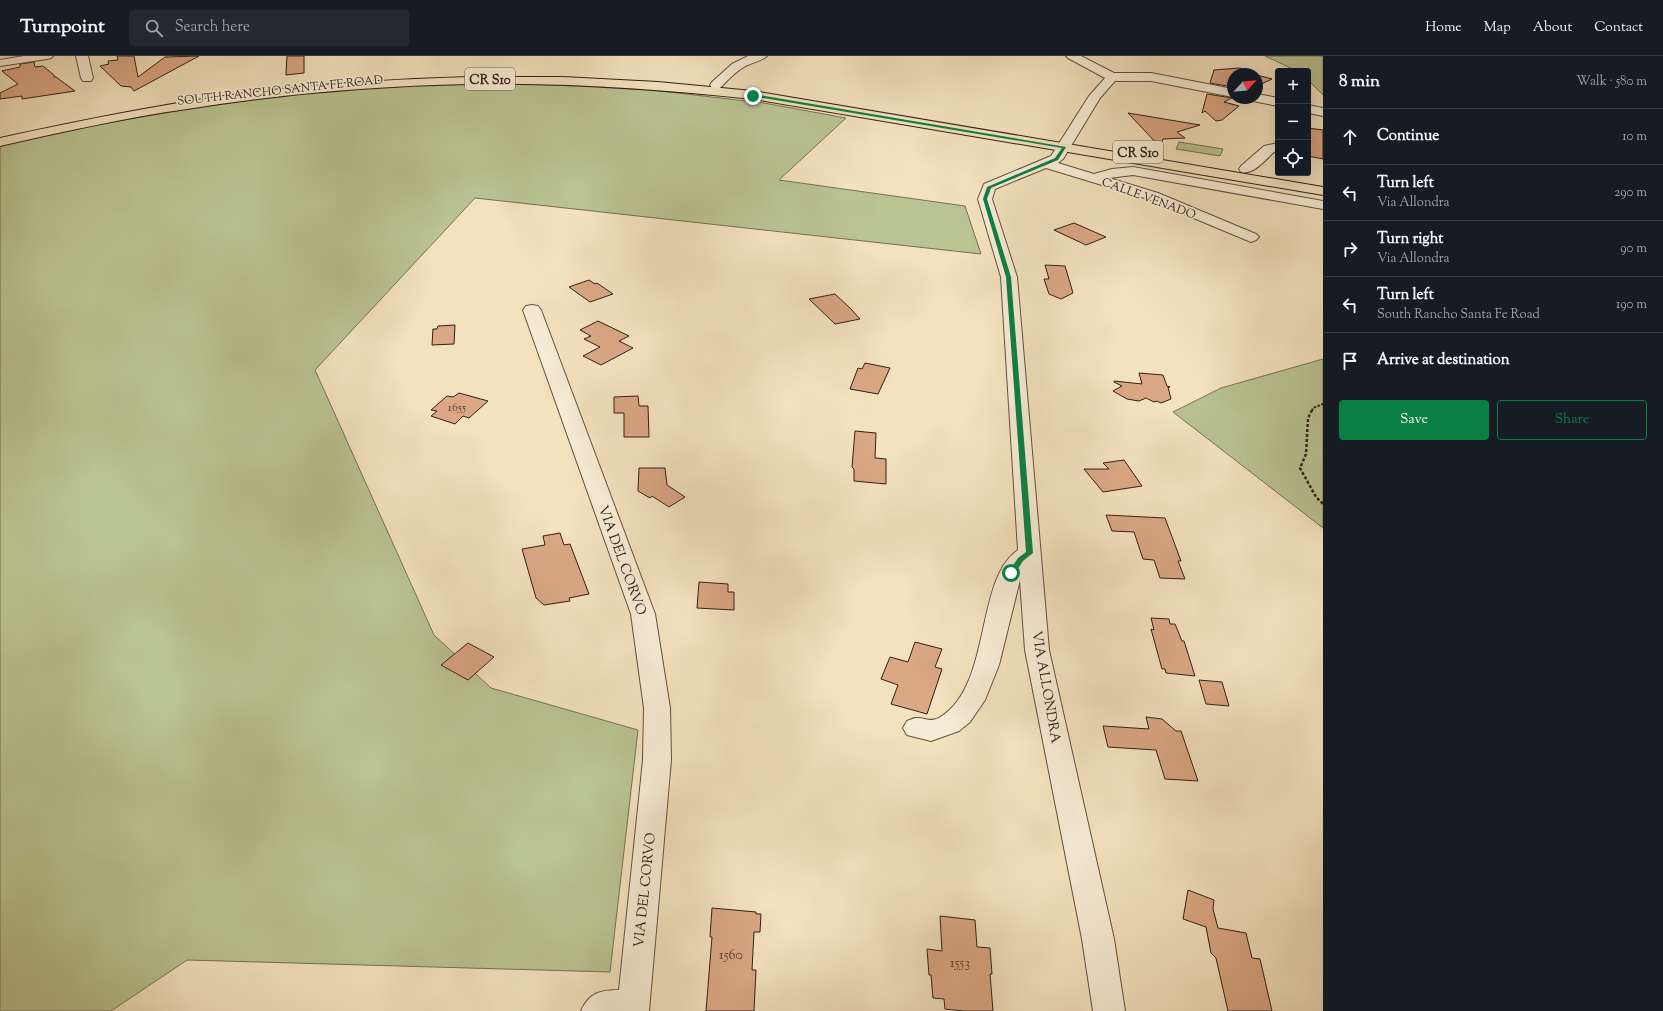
<!DOCTYPE html>
<meta charset="utf-8">
<style>
:root{--surface:#171b24;--page:#242831;--text:#f1f3f6;--muted:#9ea1a6;--line:#363941;--accent:#0b8043}
body{margin:0;font-family:"Sorts Mill Goudy",serif;background:var(--page);color:var(--text)}
.controls{position:absolute;right:12px;top:12px;display:grid;overflow:hidden;border-radius:4px;box-shadow:0 4px 16px #0002}
.controls button{width:36px;height:36px;display:grid;place-items:center;padding:0;border:0;border-bottom:1px solid var(--line);background:var(--surface);color:var(--text);font:20px sans-serif}
.compass{position:absolute;left:1227px;top:12px;width:36px;height:36px;border-radius:50%;background:var(--surface);box-shadow:0 4px 16px #0002;rotate:64deg}
.stop{position:absolute;width:12px;height:12px;margin:-9px;border:3px solid #0b8043;border-radius:50%;background:#fff}
.stop.end{background:#0b8043;border-color:#fff;box-shadow:0 1px 4px #0008}
.list{margin:0;padding:0;list-style:none}
h2{display:flex;justify-content:space-between;align-items:center;height:52px;margin:0;padding:0 16px;font-size:17px}
h2 small{font-size:13px;font-weight:400;color:var(--muted)}
.list li{display:grid;grid-template-columns:26px 1fr auto;gap:12px;align-items:center;box-sizing:border-box;height:56px;padding:0 16px;border-top:1px solid var(--line)}
.list b{display:block;font-size:15px;white-space:nowrap}
.list p{margin:0;font-size:13px;white-space:nowrap;color:var(--muted)}
.list em{font-size:13px;font-style:normal;color:var(--muted)}
.actions{display:flex;gap:8px;padding:12px 16px}
.actions a{flex:1;padding:9px 0;border:1px solid var(--accent);border-radius:4px;text-align:center;font-size:14px;color:var(--accent)}
.actions .main{background:var(--accent);color:#fff}
.icon{flex:none;width:22px;height:22px;fill:none;stroke:currentColor;stroke-width:2;stroke-linecap:round;stroke-linejoin:round}
.map{position:relative;flex:none;width:1323px;height:955px;overflow:hidden}
header{display:flex;align-items:center;gap:24px;box-sizing:border-box;height:56px;padding:0 20px;background:var(--surface);border-bottom:1px solid var(--line)}
header strong{font-size:19px}
nav{display:flex;gap:22px;margin-inline-start:auto;font-size:14px}
.search{width:280px;height:36px;background:var(--page);display:flex;align-items:center;gap:10px;box-sizing:border-box;padding:0 14px;border-radius:4px;color:var(--muted);font-size:15px}
main{display:flex}
aside{flex:1;background:var(--surface)}
.map>svg:first-child{display:block}
.green{fill:#bac392;stroke:#767156}
.building{fill:#dba785;stroke:#321f19}
.lines{fill:none;stroke-linecap:round;stroke-linejoin:round}
.minor-casing{stroke:#625042;stroke-width:2}
.major-casing{stroke:#321f19;stroke-width:2}
.path-far1{stroke:#321f19;stroke-width:2;stroke-dasharray:2.5 1.5;stroke-linecap:butt}
.path{stroke:#321f19;stroke-width:2.5;stroke-dasharray:3 2;stroke-linecap:butt}
.minor{fill:#f7ecd5;fill-rule:evenodd}
.major{fill:#f3e2be;fill-rule:evenodd}
.route{fill:#0b8043}
.labels{text-anchor:middle;stroke-width:3.5;stroke-linejoin:round;paint-order:stroke}
.far-street-label{font-size:12px;fill:#321f19;stroke:#f7ecd5}
.number-label{font-size:12px;fill:#5c4134}
.shield{fill:#f7ecd5;stroke:#6d5c51;stroke-width:1}
.shield-label{font-size:13px;font-weight:bold;fill:#321f19}
.street-label{font-size:14px;fill:#321f19;stroke:#f7ecd5}
.near-number-label{font-size:14px;fill:#5c4134}
</style>
<header>
<strong>Turnpoint</strong>
<div class="search"><svg class="icon" aria-label="search" viewBox="0 0 24 24"><circle cx="10" cy="10" r="6"/><path d="M15 15l6 6"/></svg>Search here</div>
<nav><a>Home</a><a>Map</a><a>About</a><a>Contact</a></nav>
</header>
<main>
<div class="map">
<svg width="1323" height="955" viewBox="0 0 1323 955">
<rect width="100%" height="100%" fill="#f3e2be"/>
<filter id="stains"><feTurbulence type="fractalNoise" baseFrequency=".005" numOctaves="4"/><feColorMatrix values="0 0 0 0 .2 0 0 0 0 .09 0 0 0 0 .02 0 0 0 .5 -.17"/></filter>
<radialGradient id="worn" r=".72"><stop offset=".6" stop-color="#630" stop-opacity="0"/><stop offset="1" stop-color="#630" stop-opacity=".3"/></radialGradient>
<g class="green">
<polygon points="1265,0 1323,0 1323,39 1308,24 1308,15 1297,15"/>
<path d="M530,26L625,31L764,47L846,62L779,124L965,150L981,198L475,142L315,314L434,579L491,632L638,674L610,916L187,904L111,955H0V90C109,64 219,45 331,34C397,27 464,27 530,26Z"/>
<polygon points="1179,86 1223,93 1220,100 1176,93"/>
<polygon points="1323,303 1323,472 1173,356 1221,332"/>
</g>
<g class="building">
<polygon points="117,0 134,0 138,21 165,1 199,0 134,35 131,31 121,30 100,10 109,8 108,5 118,4"/>
<polygon points="287,0 304,0 304,17 286,19"/>
<polygon points="34,6 35,11 43,10 54,19 54,21 56,21 75,35 22,43 22,40 0,43 0,37 18,28 2,15 20,11 20,8"/>
<polygon points="1240,12 1254,18 1233,18 1233,31 1210,27 1214,14"/>
<polygon points="1257,19 1272,23 1257,30"/>
<polygon points="1207,38 1232,42 1224,46 1239,50 1222,64 1216,65 1205,55 1202,57"/>
<polygon points="1128,57 1200,69 1177,76 1185,82 1163,83 1160,91"/>
<polygon points="1308,72 1323,74 1323,103 1308,100"/>
<polygon points="1074,167 1106,181 1086,189 1054,174"/>
<polygon points="1045,209 1065,210 1073,237 1061,243 1049,238 1044,223 1049,223"/>
<polygon points="589,224 595,228 597,227 613,238 590,246 569,231"/>
<polygon points="835,238 850,252 860,263 835,268 809,243"/>
<polygon points="598,265 629,280 619,285 633,292 601,309 583,300 600,291 584,283 591,280 580,274"/>
<polygon points="455,269 454,288 432,289 433,273 437,273 438,270"/>
<polygon points="865,307 890,312 878,338 850,333 858,312 862,313"/>
<polygon points="1139,317 1163,319 1167,330 1170,331 1168,331 1171,343 1161,347 1157,345 1154,346 1146,342 1139,345 1127,343 1113,335 1122,330 1114,326 1114,325 1142,328"/>
<polygon points="459,337 488,345 469,362 463,360 455,368 431,360 437,355 431,354 447,340 453,341"/>
<polygon points="638,340 639,350 648,350 649,381 624,381 624,357 614,357 614,341"/>
<polygon points="855,375 876,377 875,402 886,403 886,428 854,425 854,413 852,411"/>
<polygon points="1124,404 1142,430 1103,436 1084,413 1109,413 1103,407"/>
<polygon points="639,412 665,412 667,429 685,441 669,451 652,440 650,442 638,435"/>
<polygon points="1106,459 1165,462 1181,505 1178,505 1185,523 1160,522 1154,504 1143,503 1134,476 1112,475"/>
<polygon points="560,477 564,489 570,488 589,538 569,542 570,545 544,549 536,542 522,493 545,489 543,480"/>
<polygon points="699,526 728,528 728,536 734,536 734,554 697,552"/>
<polygon points="1151,562 1169,563 1170,568 1175,568 1182,585 1184,585 1195,620 1166,617 1165,613 1162,613 1151,573 1154,574"/>
<polygon points="915,586 942,593 935,611 942,613 927,658 891,648 898,629 881,623 890,601 908,606"/>
<polygon points="468,587 494,601 468,624 441,609"/>
<polygon points="1199,624 1222,626 1229,650 1206,648"/>
<polygon points="1146,661 1162,663 1176,675 1181,675 1198,725 1165,723 1156,694 1108,691 1103,670 1149,673"/>
<polygon points="1188,834 1214,844 1213,853 1218,872 1246,877 1252,902 1260,903 1272,955 1228,955 1216,902 1211,897 1206,871 1183,863"/>
<polygon points="712,852 756,856 756,858 761,858 760,876 754,876 752,914 756,914 754,955 706,955 712,881 710,881"/>
<polygon points="940,860 975,864 977,891 990,892 992,918 990,918 993,955 964,955 945,953 944,943 933,942 931,919 929,919 927,893 942,895"/>
</g>
<g class="lines">
<defs>
<g id="minor">
<polygon points="24,0 53,0 51,2 47,3 0,10 0,4"/>
<polygon points="76,0 88,0 93,22 91,25 83,25 81,22"/>
<path d="M748,0H767C762,5 750,7 744,11C735,16 728,24 720,32H712L710,29L712,26L732,8Z"/>
<path d="M1066,0H1081L1114,17H1151L1233,33V41L1151,25H1115L1100,42L1063,103L1058,107L1094,118L1112,113L1133,111L1323,145V153L1133,119L1109,122L1158,137L1256,178L1259,181L1256,184L1251,186L1148,143L1046,112L995,133L992,143L1017,221L1049,594L1114,883L1125,955H1093L1082,883L1025,594L1020,524L999,609L985,644L970,666L959,675L931,685L907,679L903,672L907,665C909,664 913,663 915,662C926,661 931,668 942,660C992,627 975,523 1018,494L1001,221L978,143L984,128L1051,100L1089,40L1105,22L1068,2Z"/>
<polygon points="1257,38 1278,42 1278,50 1253,45 1251,42 1257,42"/>
<polygon points="1308,49 1323,52 1323,60 1308,57"/>
<path d="M1278,87V95L1274,96C1265,104 1254,119 1241,116L1239,113L1241,110L1264,90Z"/>
<path d="M532,249L538,250L541,254L655,558L670,652L671,704L649,955H581C589,937 600,934 619,934L643,704L644,652L631,558L523,254L526,250Z"/>
</g>
<path id="major" d="M469,21H563L658,26L753,35L1323,131V139L753,43C658,33 563,26 468,28C374,30 280,38 187,53C124,62 62,76 0,90V82C93,62 186,43 281,33C343,26 406,23 469,21Z"/>
</defs>
<use href="#minor" class="minor-casing"/>
<use href="#major" class="major-casing"/>
<polyline class="path-far1" points="1312,355 1313,352 1323,348"/>
<polyline class="path" points="1312,354 1308,362 1306,398 1300,412 1316,441 1323,448"/>
<use href="#minor" class="minor"/>
<use href="#major" class="major"/>
</g>
<polygon class="route" points="753,38 1066,91 1058,104 991,132 987,143 1011,221 1033,497 1023,505 1014,519 1011,519 1008,517 1018,502 1026,496 1006,221 983,143 987,131 1055,102 1062,92 751,40"/>
<g class="labels">
<g class="far-street-label">
<text transform="translate(280 34) rotate(-6)" y="4">SOUTH RANCHO SANTA FE ROAD</text>
<text transform="translate(1149 142) rotate(20)" y="4">CALLE VENADO</text>
</g>
<g class="number-label">
<text x="457" y="355">1655</text>
</g>
<g class="shield">
<rect x="465" y="12" width="50" height="22" rx="3"/>
<rect x="1113" y="85" width="50" height="22" rx="3"/>
</g>
<g class="shield-label">
<text x="490" y="28">CR S10</text>
<text x="1138" y="101">CR S10</text>
</g>
<g class="street-label">
<text transform="translate(623 504) rotate(70)" y="5">VIA DEL CORVO</text>
<text transform="translate(1047 631) rotate(80)" y="5">VIA ALLONDRA</text>
<text transform="translate(644 834) rotate(-84)" y="5">VIA DEL CORVO</text>
</g>
<g class="near-number-label">
<text x="731" y="903">1560</text>
<text x="960" y="911">1553</text>
</g>
</g>
<rect width="100%" height="100%" filter="url(#stains)"/>
<rect width="100%" height="100%" fill="url(#worn)"/>
</svg>
<div class="controls">
<button>+</button>
<button>−</button>
<button><svg class="icon" aria-label="locate" viewBox="0 0 24 24"><circle cx="12" cy="12" r="6"/><path d="M12 2v4M12 18v4M2 12h4M18 12h4"/></svg></button>
</div>
<svg class="compass" viewBox="-18 -18 36 36"><path d="M0-13l5 13h-10z" fill="#e53935"/><path d="M0 13l5-13h-10z" fill="#9ea1a6"/></svg>
<div class="stop" style="left:1011px;top:517px"></div>
<div class="stop end" style="left:753px;top:40px"></div>
</div>
<aside>
<h2>8 min<small>Walk · 580 m</small></h2>
<ul class="list">
<li><svg class="icon" aria-label="ahead" viewBox="0 0 24 24"><path d="M12 20V5M6 11l6-6 6 6"/></svg><div><b>Continue</b></div><em>10 m</em></li>
<li><svg class="icon" aria-label="left" viewBox="0 0 24 24"><path d="M17 20v-9H6M10 6l-5 5 5 5"/></svg><div><b>Turn left</b><p>Via Allondra</p></div><em>290 m</em></li>
<li><svg class="icon" aria-label="right" viewBox="0 0 24 24"><path d="M7 20v-9h11M14 6l5 5-5 5"/></svg><div><b>Turn right</b><p>Via Allondra</p></div><em>90 m</em></li>
<li><svg class="icon" aria-label="left" viewBox="0 0 24 24"><path d="M17 20v-9H6M10 6l-5 5 5 5"/></svg><div><b>Turn left</b><p>South Rancho Santa Fe Road</p></div><em>190 m</em></li>
<li><svg class="icon" aria-label="arrive" viewBox="0 0 24 24"><path d="M6 21V4h12l-3 4 3 4H6"/></svg><div><b>Arrive at destination</b></div></li>
</ul>
<div class="actions"><a class="main">Save</a><a>Share</a></div>
</aside>
</main>
